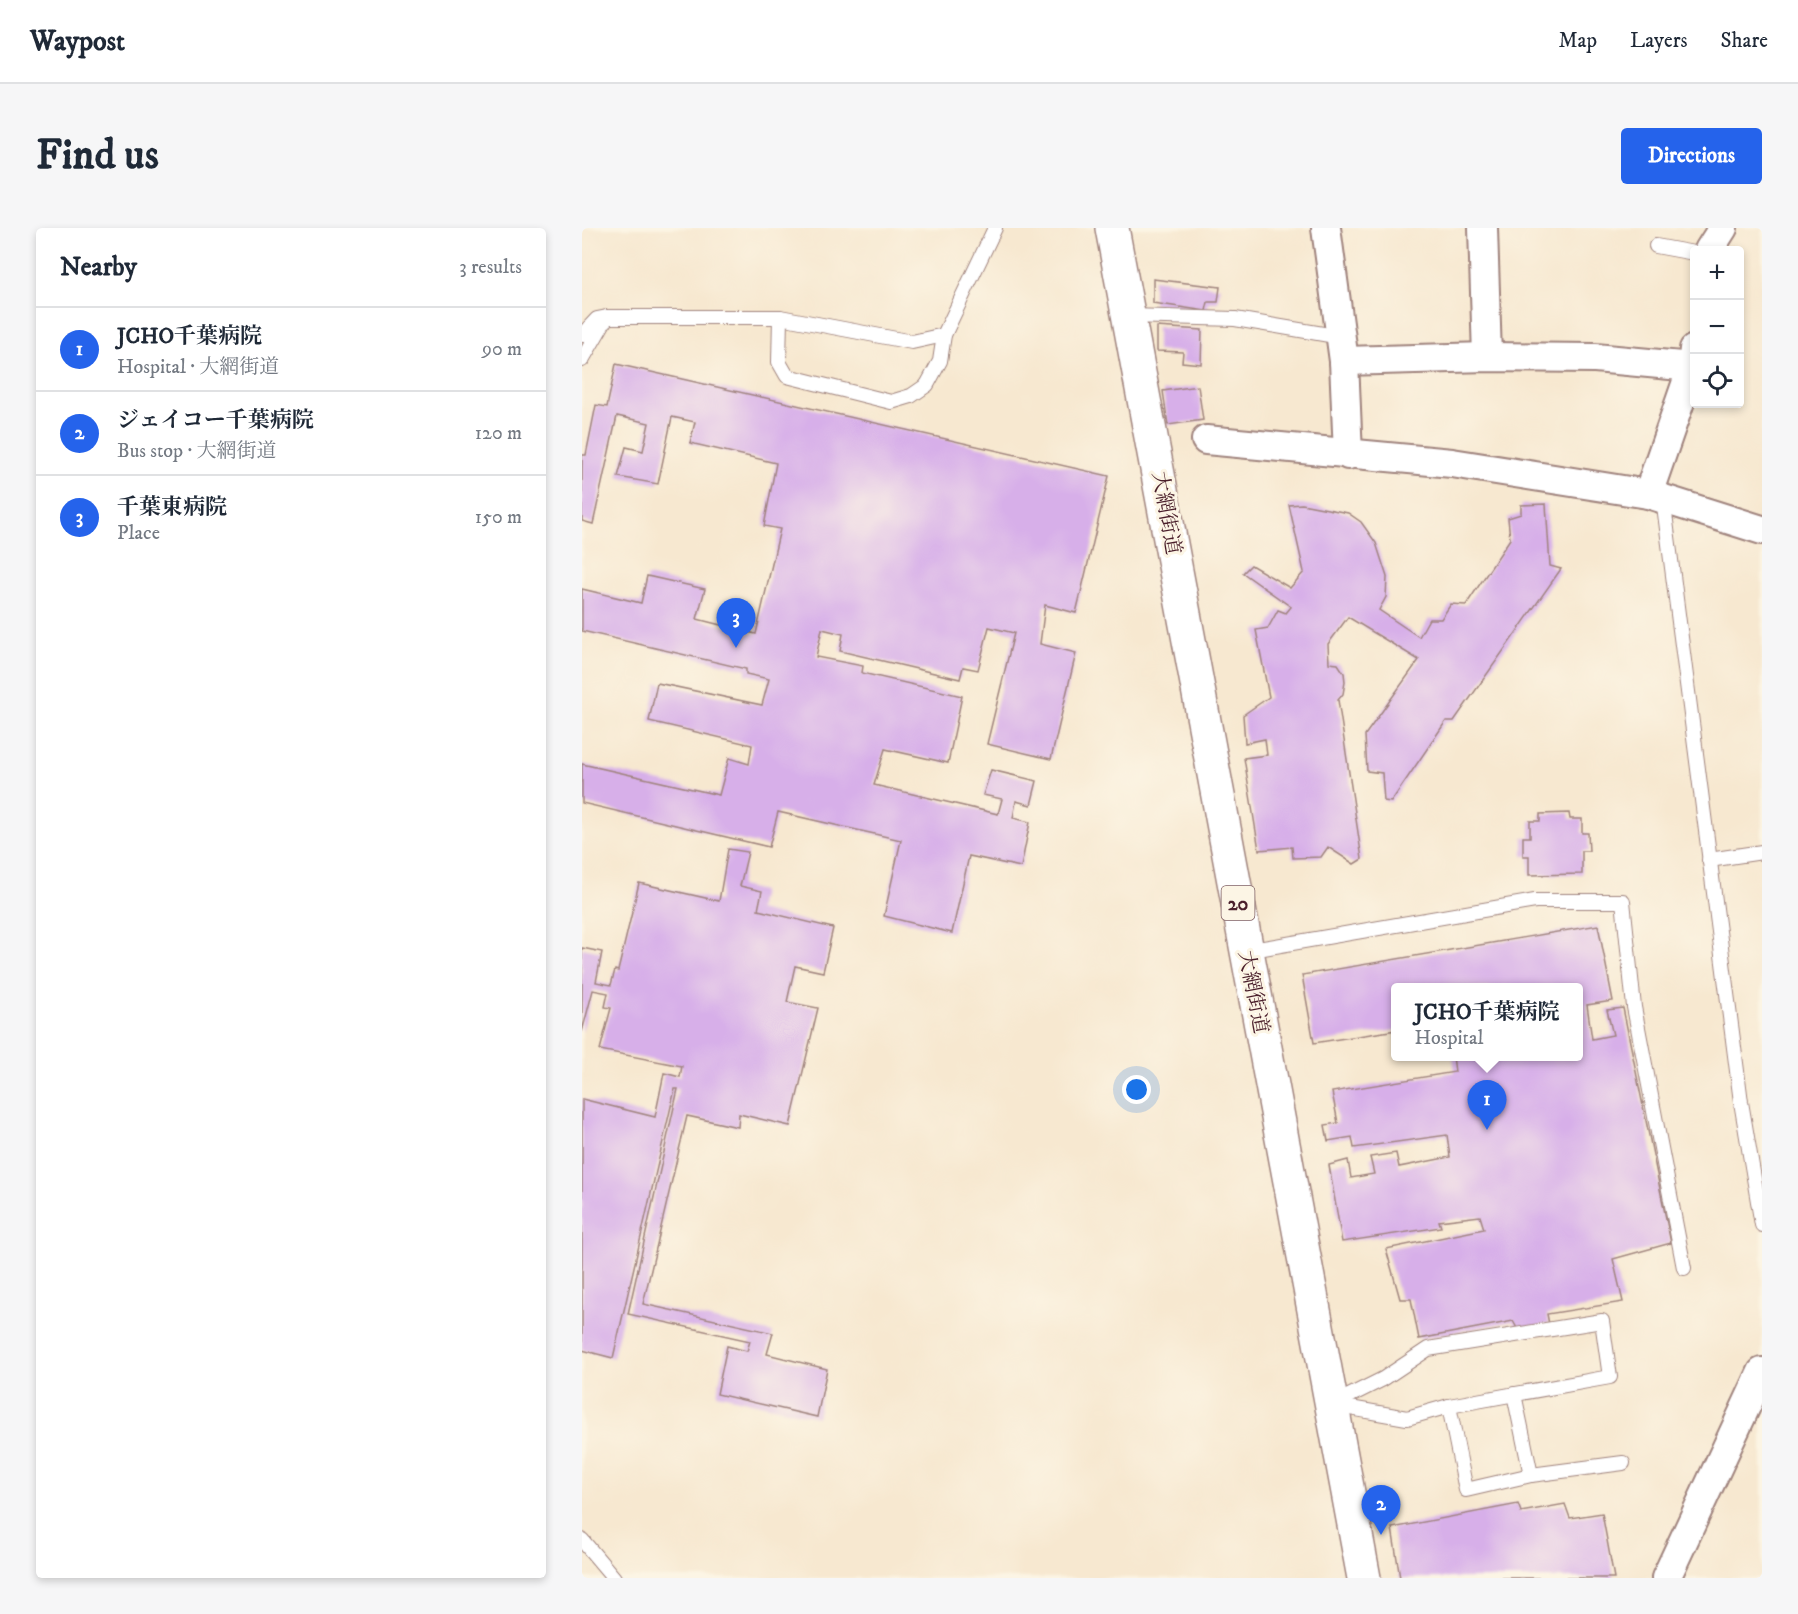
<!DOCTYPE html>
<meta charset="utf-8">
<style>
:root{--surface:#fff;--page:#f6f6f7;--text:#1f2937;--muted:#747a83;--line:#e0e1e3;--accent:#2563eb}
body{margin:0;font-family:"IM FELL DW Pica","Noto Serif JP",serif;background:var(--page);color:var(--text)}
.controls{position:absolute;right:18px;top:18px;display:grid;overflow:hidden;border-radius:6px;box-shadow:0 3px 9px #0003}
.controls button{width:54px;height:54px;display:grid;place-items:center;padding:0;border:0;border-bottom:2px solid var(--line);background:var(--surface);color:var(--text);font:30px sans-serif}
.you{position:absolute;left:555px;top:862px;width:21px;height:21px;margin:-15px;border:4px solid #fff;border-radius:50%;background:#1a73e8;box-shadow:0 0 0 9px #1a73e833}
.badge{display:grid;place-items:center;width:39px;height:39px;border-radius:50%;background:var(--accent);color:#fff;font-size:20px;font-weight:700}
.pin{position:absolute;translate:-50% -50px;filter:drop-shadow(0 2px 3px #0008)}
.pin::after{content:'';position:absolute;top:32px;width:21px;height:18px;background:inherit;clip-path:polygon(0 0,100% 0,50% 100%)}
.popup{position:absolute;left:809px;top:755px;width:192px;height:78px;box-sizing:border-box;display:grid;place-content:center;border-radius:6px;background:var(--surface);filter:drop-shadow(0 2px 4px #0005);font-size:20px;white-space:nowrap;color:var(--muted)}
.popup b{font-size:22px;color:var(--text)}
.popup::after{content:'';position:absolute;left:50%;top:100%;margin-left:-12px;border:12px solid transparent;border-top-color:var(--surface)}
.list{margin:0;padding:0;list-style:none}
h2{display:flex;justify-content:space-between;align-items:center;height:78px;margin:0;padding:0 24px;font-size:26px}
h2 small{font-size:20px;font-weight:400;color:var(--muted)}
.list li{display:grid;grid-template-columns:39px 1fr auto;gap:18px;align-items:center;box-sizing:border-box;height:84px;padding:0 24px;border-top:2px solid var(--line)}
.list b{display:block;font-size:22px;white-space:nowrap}
.list p{margin:0;font-size:20px;white-space:nowrap;color:var(--muted)}
.list em{font-size:20px;font-style:normal;color:var(--muted)}
.icon{flex:none;width:33px;height:33px;fill:none;stroke:currentColor;stroke-width:2;stroke-linecap:round;stroke-linejoin:round}
.map{position:relative;flex:none;width:1180px;height:1350px;overflow:hidden;border-radius:6px}
header{display:flex;align-items:center;gap:36px;box-sizing:border-box;height:84px;padding:0 30px;background:var(--surface);border-bottom:2px solid var(--line)}
header strong{font-size:28px}
nav{display:flex;gap:33px;margin-inline-start:auto;font-size:21px}
.intro{display:flex;align-items:center;justify-content:space-between;box-sizing:border-box;height:144px;padding:0 36px}
h1{margin:0;font-size:42px}
.button{padding:15px 27px;border-radius:6px;background:var(--accent);color:#fff;font-size:21px;font-weight:700}
main{display:flex;gap:36px;padding:0 36px}
aside{flex:1;background:var(--surface);border-radius:6px;box-shadow:0 3px 9px #0003}
.map>svg:first-child{display:block}
.building{fill:#d7afe9}
.lines{fill:none;stroke-linecap:round;stroke-linejoin:round}
.service-casing{stroke:#a0847e;stroke-width:16}
.minor-casing{stroke:#a0847e;stroke-width:32}
.primary-casing{stroke:#a0847e;stroke-width:36}
.service{stroke:#fff;stroke-width:14}
.minor{stroke:#fff;stroke-width:28}
.primary{stroke:#fff;stroke-width:33}
.labels{text-anchor:middle;stroke-width:6;stroke-linejoin:round;paint-order:stroke}
.shield{fill:#fcf5e5;stroke:#7f5f63;stroke-width:1.5}
.shield-label{font-size:20px;font-weight:bold;fill:#4a1f2b}
.street-label{font-size:21px;fill:#4a1f2b;stroke:#fcf5e5}
</style>
<header>
<strong>Waypost</strong>
<nav><a>Map</a><a>Layers</a><a>Share</a></nav>
</header>
<div class="intro"><h1>Find us</h1><a class="button">Directions</a></div>
<main>
<aside>
<h2>Nearby<small>3 results</small></h2>
<ul class="list">
<li><span class="badge">1</span><div><b>JCHO千葉病院</b><p>Hospital · 大網街道</p></div><em>90 m</em></li>
<li><span class="badge">2</span><div><b>ジェイコー千葉病院</b><p>Bus stop · 大網街道</p></div><em>120 m</em></li>
<li><span class="badge">3</span><div><b>千葉東病院</b><p>Place</p></div><em>150 m</em></li>
</ul>
</aside>
<div class="map">
<svg width="1180" height="1350" viewBox="0 0 1180 1350">
<rect width="100%" height="100%" fill="#fcf5e5"/>
<filter id="ink" filterUnits="userSpaceOnUse"><feTurbulence type="fractalNoise" baseFrequency=".0167" numOctaves="2"/><feDisplacementMap in="SourceGraphic" scale="12" xChannelSelector="R" yChannelSelector="G"/><feConvolveMatrix kernelMatrix="1 2 1 2 8 2 1 2 1" color-interpolation-filters="sRGB"/></filter>
<filter id="wash" filterUnits="userSpaceOnUse"><feTurbulence type="fractalNoise" baseFrequency=".008" numOctaves="4" result="noise"/><feDisplacementMap in="SourceGraphic" scale="24" xChannelSelector="R" yChannelSelector="G"/><feGaussianBlur stdDeviation="1.35" result="paint"/><feColorMatrix in="noise" values="0 0 0 0 0 0 0 0 0 0 0 0 0 0 0 0 0 1.4 0 .05"/><feComposite in="paint" operator="in"/></filter>
<g filter="url(#wash)">
<rect width="100%" height="100%" fill="#f7e8d0"/>
<g id="blocks">
<g class="building">
<polygon points="571,51 638,59 636,74 626,74 624,83 571,75"/>
<polygon points="575,99 620,102 619,136 600,134 601,124 575,123"/>
<polygon points="34,136 527,248 494,385 463,377 458,416 494,425 469,531 405,516 432,405 407,399 396,442 381,439 378,451 258,423 261,406 240,401 234,429 281,438 280,445 380,468 366,535 303,521 292,557 416,586 420,571 401,567 409,542 455,553 449,577 434,573 431,590 448,594 439,639 387,628 370,705 302,688 319,612 196,584 187,619 0,575 0,536 137,567 147,530 167,536 170,517 67,493 75,455 180,477 187,451 164,446 164,441 0,403 0,361 59,375 65,348 123,361 115,391 174,406 198,301 182,298 194,235 108,215 113,194 90,189 76,256 36,249 44,219 61,223 67,195 35,188 11,296 0,293 0,227 4,227 14,177 25,179"/>
<polygon points="616,158 621,192 586,197 581,163"/>
<polygon points="720,276 766,285 779,294 794,315 805,349 804,369 797,382 837,409 847,391 859,391 869,376 884,377 928,311 926,290 939,286 939,277 964,276 968,338 979,341 872,493 864,493 809,574 802,573 800,545 785,543 783,507 837,432 766,389 746,416 747,435 756,436 762,445 763,454 761,466 756,472 780,631 772,636 746,619 739,629 711,630 710,619 677,622 662,530 685,527 683,511 663,515 661,487 687,469 674,402 686,400 696,382 704,385 709,379 661,345 669,337 708,360 722,344 707,277"/>
<polygon points="987,585 988,591 1000,591 1000,605 1006,605 1007,623 1000,623 1000,646 947,647 947,628 941,628 941,609 948,609 948,593 958,593 958,586"/>
<polygon points="146,621 166,624 158,658 180,663 176,682 251,700 241,744 213,738 205,774 236,780 208,898 157,886 156,899 105,888 61,1076 191,1105 185,1126 245,1141 235,1189 135,1166 145,1118 165,1123 168,1113 46,1086 96,861 93,861 31,1130 0,1122 0,871 73,889 82,845 98,849 100,838 18,822 29,780 23,779 26,765 11,762 0,804 0,720 20,724 14,754 29,757 33,742 36,743 57,655 137,673"/>
<polygon points="1016,697 1031,773 1005,777 1010,811 1031,807 1025,782 1041,780 1089,1015 1031,1031 1041,1074 965,1086 967,1096 936,1102 931,1093 837,1111 829,1071 818,1071 804,1021 902,1001 898,988 857,993 859,999 760,1014 747,937 766,932 769,950 792,946 788,929 814,925 817,939 868,929 865,907 772,920 770,909 746,913 743,897 756,895 750,864 873,844 871,828 996,828 996,760 814,760 814,802 732,815 720,747"/>
<polygon points="936,1276 939,1284 983,1276 988,1290 1020,1285 1032,1350 818,1350 810,1300"/>
</g>
</g>
</g>
<g filter="url(#ink)">
<use href="#blocks" fill-opacity="0" stroke="#a0847e" stroke-width="1.5"/>
<g class="lines">
<defs>
<g id="service">
<polyline points="1074,18 1112,25"/>
<polyline points="548,88 653,91 759,109"/>
<polyline points="198,89 197,134 205,148 309,174 329,168 345,157 358,133 362,107 413,0"/>
<polyline points="0,107 15,91 25,89 198,89 330,114 362,107"/>
<polyline points="0,132 25,89"/>
<polyline points="1081,270 1159,874 1180,997"/>
<polyline points="1127,632 1180,624"/>
<polyline points="664,723 953,673 1041,673 1052,779 1102,1040"/>
<polyline points="932,1166 949,1247"/>
<polyline points="749,1177 801,1151 846,1121 1020,1093 1028,1149 867,1178"/>
<polyline points="751,1177 825,1190 867,1178 884,1262 949,1247 1041,1235"/>
<polyline points="0,1312 32,1350"/>
</g>
<g id="minor">
<polyline points="744,0 762,133 766,227"/>
<polyline points="901,0 905,129"/>
<polyline points="1127,22 1141,0"/>
<polyline points="762,133 905,129 1013,130 1110,139"/>
<polyline points="624,212 870,235 1066,266 1180,302"/>
<polyline points="1066,266 1110,139 1112,121"/>
<polyline points="1084,1350 1180,1144"/>
</g>
<polyline id="primary" points="530,0 782,1350"/>
</defs>
<use href="#service" class="service-casing"/>
<use href="#minor" class="minor-casing"/>
<use href="#primary" class="primary-casing"/>
<use href="#service" class="service"/>
<use href="#minor" class="minor"/>
<use href="#primary" class="primary"/>
</g>
</g>
<g class="labels">
<rect class="shield" x="639.5" y="658" width="33" height="34" rx="4.5"/>
<g class="shield-label">
<text x="656" y="682">20</text>
</g>
<g class="street-label">
<text transform="translate(585 285) rotate(80)" y="7">大網街道</text>
<text transform="translate(672 764) rotate(79)" y="7">大網街道</text>
</g>
</g>
</svg>
<div class="controls">
<button>+</button>
<button>−</button>
<button><svg class="icon" aria-label="locate" viewBox="0 0 24 24"><circle cx="12" cy="12" r="6"/><path d="M12 2v4M12 18v4M2 12h4M18 12h4"/></svg></button>
</div>
<div class="you"></div>
<div class="pin badge" style="left:905px;top:902px">1</div>
<div class="popup"><b>JCHO千葉病院</b>Hospital</div>
<div class="pin badge" style="left:799px;top:1307px">2</div>
<div class="pin badge" style="left:154px;top:420px">3</div>
</div>
</main>
